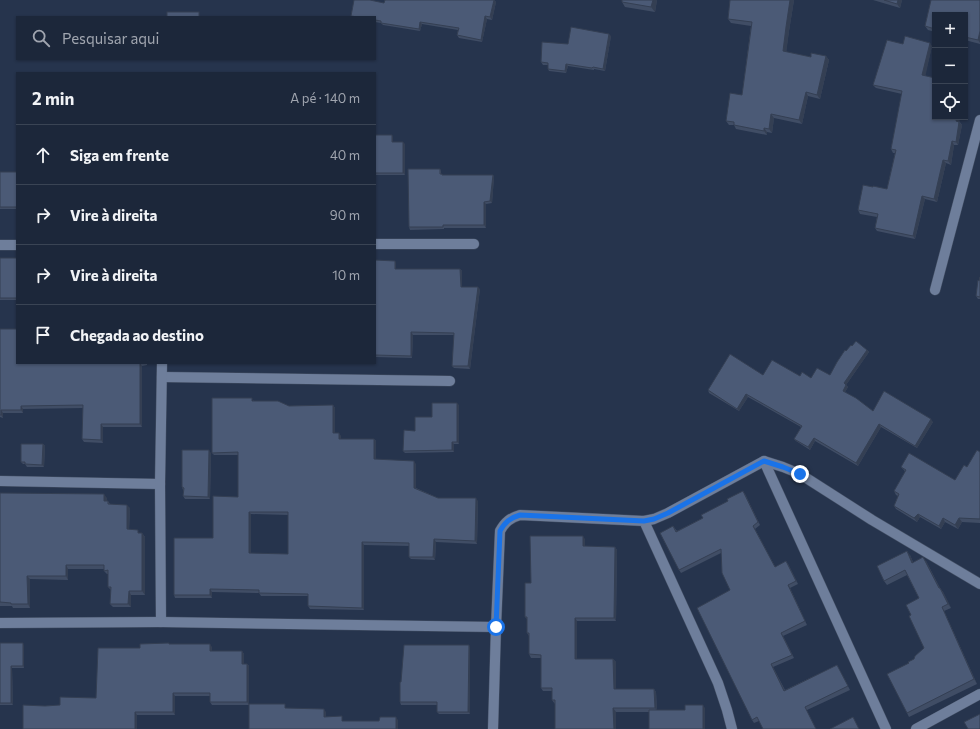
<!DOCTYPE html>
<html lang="pt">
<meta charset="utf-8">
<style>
:root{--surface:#1c273a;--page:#252f42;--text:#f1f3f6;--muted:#a0a5af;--line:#3a4454}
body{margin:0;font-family:Commissioner,sans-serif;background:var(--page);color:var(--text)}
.controls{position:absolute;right:12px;top:12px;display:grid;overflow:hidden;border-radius:0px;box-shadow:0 1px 3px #0004}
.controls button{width:36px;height:36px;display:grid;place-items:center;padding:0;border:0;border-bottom:1px solid var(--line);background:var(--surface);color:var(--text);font:20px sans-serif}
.stop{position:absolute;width:12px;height:12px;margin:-9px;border:3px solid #1a73e8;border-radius:50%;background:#fff}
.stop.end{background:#1a73e8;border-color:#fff;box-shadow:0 1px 4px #0008}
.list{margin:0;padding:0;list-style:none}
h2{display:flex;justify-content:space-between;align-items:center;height:52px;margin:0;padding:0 16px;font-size:17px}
h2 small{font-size:13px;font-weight:400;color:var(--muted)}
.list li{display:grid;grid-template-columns:26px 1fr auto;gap:12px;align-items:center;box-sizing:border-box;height:60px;padding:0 16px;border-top:1px solid var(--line)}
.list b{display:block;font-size:15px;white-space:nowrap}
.list em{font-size:13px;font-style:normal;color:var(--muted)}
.icon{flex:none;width:22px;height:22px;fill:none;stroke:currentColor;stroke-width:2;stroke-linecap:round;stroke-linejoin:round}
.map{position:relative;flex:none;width:980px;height:729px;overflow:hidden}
.search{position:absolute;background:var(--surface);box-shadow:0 1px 3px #0004;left:16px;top:16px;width:360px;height:44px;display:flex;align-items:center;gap:10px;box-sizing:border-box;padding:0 14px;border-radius:0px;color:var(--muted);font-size:15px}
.panel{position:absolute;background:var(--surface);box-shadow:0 1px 3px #0004;left:16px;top:72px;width:360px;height:292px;border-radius:0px}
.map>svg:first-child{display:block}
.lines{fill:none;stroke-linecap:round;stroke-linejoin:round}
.street-casing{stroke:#434f64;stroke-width:11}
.street{stroke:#6e7e9b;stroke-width:10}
.wall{fill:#404d65;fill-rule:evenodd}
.shaded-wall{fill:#343f53}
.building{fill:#4b5a76;stroke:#343f53;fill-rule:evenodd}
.route{stroke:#1a73e8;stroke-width:5}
</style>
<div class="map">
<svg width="980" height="729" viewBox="0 0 980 729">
<rect width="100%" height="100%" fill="#26344d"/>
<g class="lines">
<defs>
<g id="street">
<polyline points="375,244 474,244"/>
<polyline points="0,245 17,245"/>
<polyline points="935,290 980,120"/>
<polyline points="162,377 450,381"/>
<polyline points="764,461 886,729"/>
<polyline points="0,481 160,484"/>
<polyline points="644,521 654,519 668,513 764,461 783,467 800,474 872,520 980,584"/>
<polyline points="161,622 160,484 162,363"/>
<polyline points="0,623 161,622 496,627"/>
<path d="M493,729L496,627L500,531C505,522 510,518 520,515L644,521L718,683L727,710L732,729"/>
<polyline points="916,729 980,694"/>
</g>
</defs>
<use href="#street" class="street-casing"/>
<use href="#street" class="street"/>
</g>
<g class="wall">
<polygon points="453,0 494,0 496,2 492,20 487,19 482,42 459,38 457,35 458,30 422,24 420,31 383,25 381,23 375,22 375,17 352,17 351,16 384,3"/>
<polygon points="620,0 657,0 655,12 625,7 622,2 622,0"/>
<polygon points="730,0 794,0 789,31 786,52 811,57 826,56 829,60 820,99 808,96 802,124 774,118 772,133 767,132 767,135 736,129 734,125 729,125 726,121 742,95 751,26 731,23 728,19"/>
<polygon points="873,0 902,0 900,8"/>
<polygon points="931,0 980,0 980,44 965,40 965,15 935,15 935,32 928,30 925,26"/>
<polygon points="611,36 605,71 594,69 594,70 568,66 566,73 549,71 548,69 548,65 543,65 541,62 568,44"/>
<polygon points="903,44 932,46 925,75 962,125 958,145 954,145 951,165 946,163 937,202 925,199 915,239 877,231 875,228 877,217 860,214 858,210 873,187 887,189 895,153 893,153 891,149 902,94 876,88 873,85"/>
<polygon points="375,135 393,137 393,142 405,144 405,175 375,175"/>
<polygon points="440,169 441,171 441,174 443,175 493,175 494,177 492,203 486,204 486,228 444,228 444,229 410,230 409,227"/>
<rect x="0" y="172" width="17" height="37"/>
<rect x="0" y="258" width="17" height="42"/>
<polygon points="375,260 396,263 396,269 460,269 462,271 462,287 480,289 470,369 454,368 452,366 454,335 413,335 412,358 375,357"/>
<polygon points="980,277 980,299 978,299 976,296"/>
<polygon points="0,329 17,363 147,363 147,365 142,366 142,427 103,427 103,443 84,442 82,439 83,408 23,409 23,413 3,413 3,418 0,417"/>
<polygon points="867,350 869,352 846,385 848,387 845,392 873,411 933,422 917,448 881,427 858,466 815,441 810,450 796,441 794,439 801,427 748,397 739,411 709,393 708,390 763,375 800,376 811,378 830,375 846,351"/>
<path d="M254,400V401L289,406L333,405L335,408V433L341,436V439H374L376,441V459L416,464V488L438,498L478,501L477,544L436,542L435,560L411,559L409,557V546L364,545V610L310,609L308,606V596H261L259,593L212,592V598H175L174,595L213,538L238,497V455H214L212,453ZM251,514L288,515V554H251Z"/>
<polygon points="459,405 459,444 454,444 454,452 405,453 403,451 415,431 432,417"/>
<polygon points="43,444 45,446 44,467 27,467 25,464 23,464 21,462"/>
<polygon points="980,452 980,523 962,522 958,529 945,522 941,529 920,517 917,522 896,509 894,506 898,496 896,495 894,491 905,472 904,470 901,467 955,480"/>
<polygon points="211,453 210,499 185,499 183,496 183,490 182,487"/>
<polygon points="0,493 107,498 107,501 108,501 110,504 130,508 129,530 140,533 142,533 145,537 145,595 131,595 131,607 113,607 110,604 111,590 108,587 108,574 107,574 104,571 104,569 68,569 68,580 30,579 30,608 13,608 12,606 0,606"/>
<polygon points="745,494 760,525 755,529 775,567 788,564 798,584 790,588 807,625 783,636 794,658 773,667 785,690 837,665 850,690 807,710 759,721 754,723 752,720 730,590 721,553 681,573 679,570 673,526 677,531 703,518"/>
<polygon points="585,539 585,546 615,547 617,550 616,621 577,621 577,659 613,659 616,662 616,689 654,689 656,692 657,710 685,710 705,708 705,729 649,729 649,712 616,712 555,704 552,700 552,691 543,691 541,688 541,658 531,658 529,654 529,636 527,633 527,619 525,617 531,583"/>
<polygon points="910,555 913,562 926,561 940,588 943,592 951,608 944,611 977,684 909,717 907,713 909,663 914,659 924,648 911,615 919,598 907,575 887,585 884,581"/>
<polygon points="0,643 24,646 24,668 12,668 13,705 0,705"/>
<polygon points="169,644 212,647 212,651 242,651 244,654 244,664 247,664 249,666 249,705 212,705 210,702 210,696 175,696 175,715 137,715 137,729 23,729 45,706 60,705 96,698 140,648"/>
<polygon points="470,647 470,714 439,714 437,712 437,705 401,705 400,702 401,682"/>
</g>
<g class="shaded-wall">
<polygon points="494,0 496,2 492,20 490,17"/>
<polygon points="653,0 657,0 655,12 651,7"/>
<polygon points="790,0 794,0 789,31 786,55 783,51 786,27"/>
<polygon points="898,0 902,0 900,8 897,4"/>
<polygon points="485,16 487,19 482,42 481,40"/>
<polygon points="420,22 422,24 420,31 419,29"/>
<polygon points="980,31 980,43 978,40"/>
<polygon points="609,34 611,36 605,71 603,69"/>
<polygon points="930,43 932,46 925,78 922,75"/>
<polygon points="826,56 829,60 820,99 817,95"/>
<polygon points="566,64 568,66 566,73 565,71"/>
<polygon points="965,85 967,88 965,98"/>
<polygon points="806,92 808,96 802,124 799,120"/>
<polygon points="771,114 774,118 772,133 769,129"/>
<polygon points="957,117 961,117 959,122 962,125 958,145 956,142 956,121"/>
<polygon points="764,128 767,132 767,135 764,131"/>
<polygon points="392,135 393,137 393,144 392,142"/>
<polygon points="952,141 954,145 951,165 948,161"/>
<polygon points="403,142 405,144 405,175 403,173"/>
<polygon points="943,160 946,163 937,202 934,199"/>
<polygon points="493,175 494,177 492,203 490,201"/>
<polygon points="922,196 925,199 915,239 913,236"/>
<polygon points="484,202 486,204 486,228 484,225"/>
<polygon points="395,261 396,263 396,272 395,269"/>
<polygon points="460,269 462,271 462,289 461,287"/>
<polygon points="478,287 480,289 470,369 468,366"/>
<polygon points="411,332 413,335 412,358 411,356"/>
<polygon points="867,350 869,352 846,385 848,387 844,394 843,391 844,383"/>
<polygon points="140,363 142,366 142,427 140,424"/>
<polygon points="746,394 748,397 739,411 737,409"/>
<polygon points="457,403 459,405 459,444 457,442"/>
<polygon points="333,405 335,408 335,436 333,433"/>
<polygon points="21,406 23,409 23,413 21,410"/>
<polygon points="1,410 3,413 3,418 1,415"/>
<polygon points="931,419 933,422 917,448 915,446"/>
<polygon points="101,424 103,427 103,443 101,440"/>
<polygon points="879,424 881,427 858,466 856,463"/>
<polygon points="339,433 341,436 341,442 339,439"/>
<polygon points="814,438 815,441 810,450 808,447"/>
<polygon points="374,439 376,441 376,462 374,459"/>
<polygon points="452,442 454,444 454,452 452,450"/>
<polygon points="43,444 45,446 44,467 42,465"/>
<polygon points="209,450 211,453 210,499 208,497"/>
<polygon points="414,461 416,464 416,490 414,488"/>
<polygon points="743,491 745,494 760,525 758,522"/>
<polygon points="104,494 107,498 107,504 104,501"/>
<polygon points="476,498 478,501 477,544 475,541"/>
<polygon points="127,505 130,508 129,533 127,529"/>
<polygon points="249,512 251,514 251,556 249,553"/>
<polygon points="918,514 920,517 917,522 914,518"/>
<polygon points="943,518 945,522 941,529 939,526"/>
<polygon points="959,518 962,522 958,529 955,525"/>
<polygon points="753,526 755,529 777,570 775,567"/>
<polygon points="142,533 145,537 145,595 142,591"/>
<polygon points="583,536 585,539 585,549 583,546"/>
<polygon points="434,539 436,542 435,560 433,557"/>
<polygon points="362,542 364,545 364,610 362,608"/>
<polygon points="615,547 617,550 616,621 614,618"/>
<polygon points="907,551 910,555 915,567 912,563"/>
<polygon points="923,557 926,561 942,593 939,588"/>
<polygon points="786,561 788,564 798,584 796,581"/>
<polygon points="66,565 68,569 68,580 66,576"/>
<polygon points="27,576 30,579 30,608 28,604"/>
<polygon points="788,585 790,588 807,625 805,621"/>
<polygon points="940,588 943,592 951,608 948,604"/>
<polygon points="210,589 212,592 212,598 210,595"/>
<polygon points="129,591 131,595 131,607 128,604"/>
<polygon points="942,607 944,611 977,684 974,679"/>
<polygon points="575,618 577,621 577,662 575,659"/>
<polygon points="781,633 783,636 794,658 792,655"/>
<polygon points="23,643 24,646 24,668 23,666"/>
<polygon points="210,644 212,647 212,654 210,651"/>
<polygon points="469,645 470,647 470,714 468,712"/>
<polygon points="242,651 244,654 244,666 242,664"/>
<polygon points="613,659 616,662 616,692 614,689"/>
<polygon points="247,664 249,666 249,705 247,702"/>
<polygon points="771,664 773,667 786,694 784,691"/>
<polygon points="11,666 12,668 13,705 11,703"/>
<polygon points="654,689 656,692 657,712 655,708"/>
<polygon points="173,693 175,696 175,715 173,712"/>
<polygon points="703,705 705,708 705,729 703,729"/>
<polygon points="613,708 616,712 616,729 614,729"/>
<polygon points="324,709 326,712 326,720 324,717"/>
<polygon points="135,712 137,715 137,729 135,729"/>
<polygon points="396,717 398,720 398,729 396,729"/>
</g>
<g class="building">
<polygon points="354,0 370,0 384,3 385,0 494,0 490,17 485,16 481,40 457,35 459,28 420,22 419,29 381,23 381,21 375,20 375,17 358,17 351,16"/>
<polygon points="622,0 653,0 651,7 622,2"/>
<polygon points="730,0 790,0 786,27 783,51 811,57 811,53 826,56 817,95 806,92 799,120 771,114 769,129 764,128 764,131 734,125 734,122 726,121 730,93 742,95 752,22 728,19"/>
<polygon points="884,0 898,0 897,4"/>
<polygon points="931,0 980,0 980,31 978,40 965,37 965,15 935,15 935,29 925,26"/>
<rect x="167" y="12" width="32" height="5"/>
<polygon points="571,27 609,34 603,69 593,67 592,68 566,64 565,71 548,69 548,63 541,62 542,42 568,44"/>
<polygon points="905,36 930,43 922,75 935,78 935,117 957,117 956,121 959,122 956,142 952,141 948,161 943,160 934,199 922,196 913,236 875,228 878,214 858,210 863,185 873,187 873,186 887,189 896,150 891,149 902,91 873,85 887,40 903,44"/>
<polygon points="375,135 392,135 392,142 403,142 403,173 375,173"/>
<polygon points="408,169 440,169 440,174 442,174 442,175 493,175 490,201 484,202 484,225 443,225 443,227 409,227"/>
<rect x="0" y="172" width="17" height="35"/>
<rect x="0" y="258" width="17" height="40"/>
<polygon points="375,260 395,261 395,269 460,269 461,287 478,287 468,366 452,366 454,333 411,332 411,356 375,355"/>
<polygon points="980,277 980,297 976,296 978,280 979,281"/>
<polygon points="0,329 17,329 17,363 140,363 140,424 101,424 101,440 82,439 83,405 21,406 21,410 1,410 1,415 0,415"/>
<polygon points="856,341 867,350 844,383 846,385 843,391 856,398 873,411 884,391 931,419 915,446 879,424 856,463 814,438 808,447 794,439 802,426 746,394 737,409 708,390 730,354 763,375 772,360 800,376 802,372 811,378 817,368 830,375 837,362 845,350 846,351 851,345 852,346"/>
<path d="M212,398H252V401H278L289,406L333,405V433H339V439H374V459L414,461V488L438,498H476L475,541L434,539L433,557H409V543L362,542V608L308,606V594L259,593V590L210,589V595H174V538H213V496L238,497V452L212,453ZM249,512H288V554L249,553Z"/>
<polygon points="432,403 457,403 457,442 452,442 452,450 403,451 404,430 415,431 415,417 432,417"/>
<polygon points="21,444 43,444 42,465 25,464 25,462 21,462"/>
<polygon points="182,450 209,450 208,497 183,496 184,488 182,487"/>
<polygon points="977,450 980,452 980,519 959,518 955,525 943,518 939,526 918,514 914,518 894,506 899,494 894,491 906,470 901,467 909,453 955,480 964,465 967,467"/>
<polygon points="743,491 758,522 753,526 775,567 786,561 796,581 788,585 805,621 781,633 792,655 771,664 784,691 837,665 848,686 805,707 816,729 763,729 757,717 752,720 697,608 730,590 722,573 721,549 679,570 660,533 673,526 676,532 703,518 701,515 728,501 727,499"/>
<polygon points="0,493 104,494 104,501 108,501 108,504 127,505 127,529 138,530 138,533 142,533 142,591 129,591 128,604 110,604 111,587 108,587 108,570 104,571 104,565 66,565 66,576 27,576 28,604 11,604 11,603 0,602"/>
<polygon points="530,536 583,536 583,546 615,547 614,618 575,618 575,659 613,659 614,689 654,689 655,708 613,708 614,729 555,729 555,700 552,700 552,688 541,688 541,655 529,654 529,633 527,633 527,617 525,617 525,583 531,583"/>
<polygon points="907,551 912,563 923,557 939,588 940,588 948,604 942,607 974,679 907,713 887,674 909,663 908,662 914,659 915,656 924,648 909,616 911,615 906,605 919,598 905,570 884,581 877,566"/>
<polygon points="0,643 23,643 23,666 11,666 11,703 0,703"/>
<polygon points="169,643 169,644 210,644 210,651 242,651 242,664 247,664 247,702 210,702 210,693 173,693 173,712 135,712 135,729 23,729 23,705 45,706 60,705 60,697 96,698 98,648 140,648 140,644"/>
<polygon points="404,645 469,645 468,712 437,712 437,702 400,702 400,682 401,682"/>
<polygon points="249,704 285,704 285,708 324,709 324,717 342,716 342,721 379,721 380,717 396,717 396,729 249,729"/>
<polygon points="685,705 703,705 703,729 649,729 649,710 685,710"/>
<polygon points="980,714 980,729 968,729 964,722"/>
<polygon points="853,717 859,729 830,729"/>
</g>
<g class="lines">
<path class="route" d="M496,627L500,531C505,522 510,518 520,515L644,521L654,519L668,513L764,461L783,467L800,474"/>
</g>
</svg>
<div class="controls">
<button>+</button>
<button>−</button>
<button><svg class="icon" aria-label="locate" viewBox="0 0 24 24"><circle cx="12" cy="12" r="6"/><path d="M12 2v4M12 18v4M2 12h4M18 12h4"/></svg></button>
</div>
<div class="stop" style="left:496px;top:627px"></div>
<div class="stop end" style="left:800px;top:474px"></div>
<div class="search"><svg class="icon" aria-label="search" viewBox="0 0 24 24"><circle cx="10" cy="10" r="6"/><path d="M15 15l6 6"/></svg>Pesquisar aqui</div>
<section class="panel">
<h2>2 min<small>A pé · 140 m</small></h2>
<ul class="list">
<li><svg class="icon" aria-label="ahead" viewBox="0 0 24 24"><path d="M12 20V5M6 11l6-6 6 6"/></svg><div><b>Siga em frente</b></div><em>40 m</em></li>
<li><svg class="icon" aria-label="right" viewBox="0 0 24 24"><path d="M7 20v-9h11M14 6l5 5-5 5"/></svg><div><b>Vire à direita</b></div><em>90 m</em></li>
<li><svg class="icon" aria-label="right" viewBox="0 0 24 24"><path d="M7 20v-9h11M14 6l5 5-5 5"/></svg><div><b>Vire à direita</b></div><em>10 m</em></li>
<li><svg class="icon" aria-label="arrive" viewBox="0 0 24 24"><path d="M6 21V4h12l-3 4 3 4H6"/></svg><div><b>Chegada ao destino</b></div></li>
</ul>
</section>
</div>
